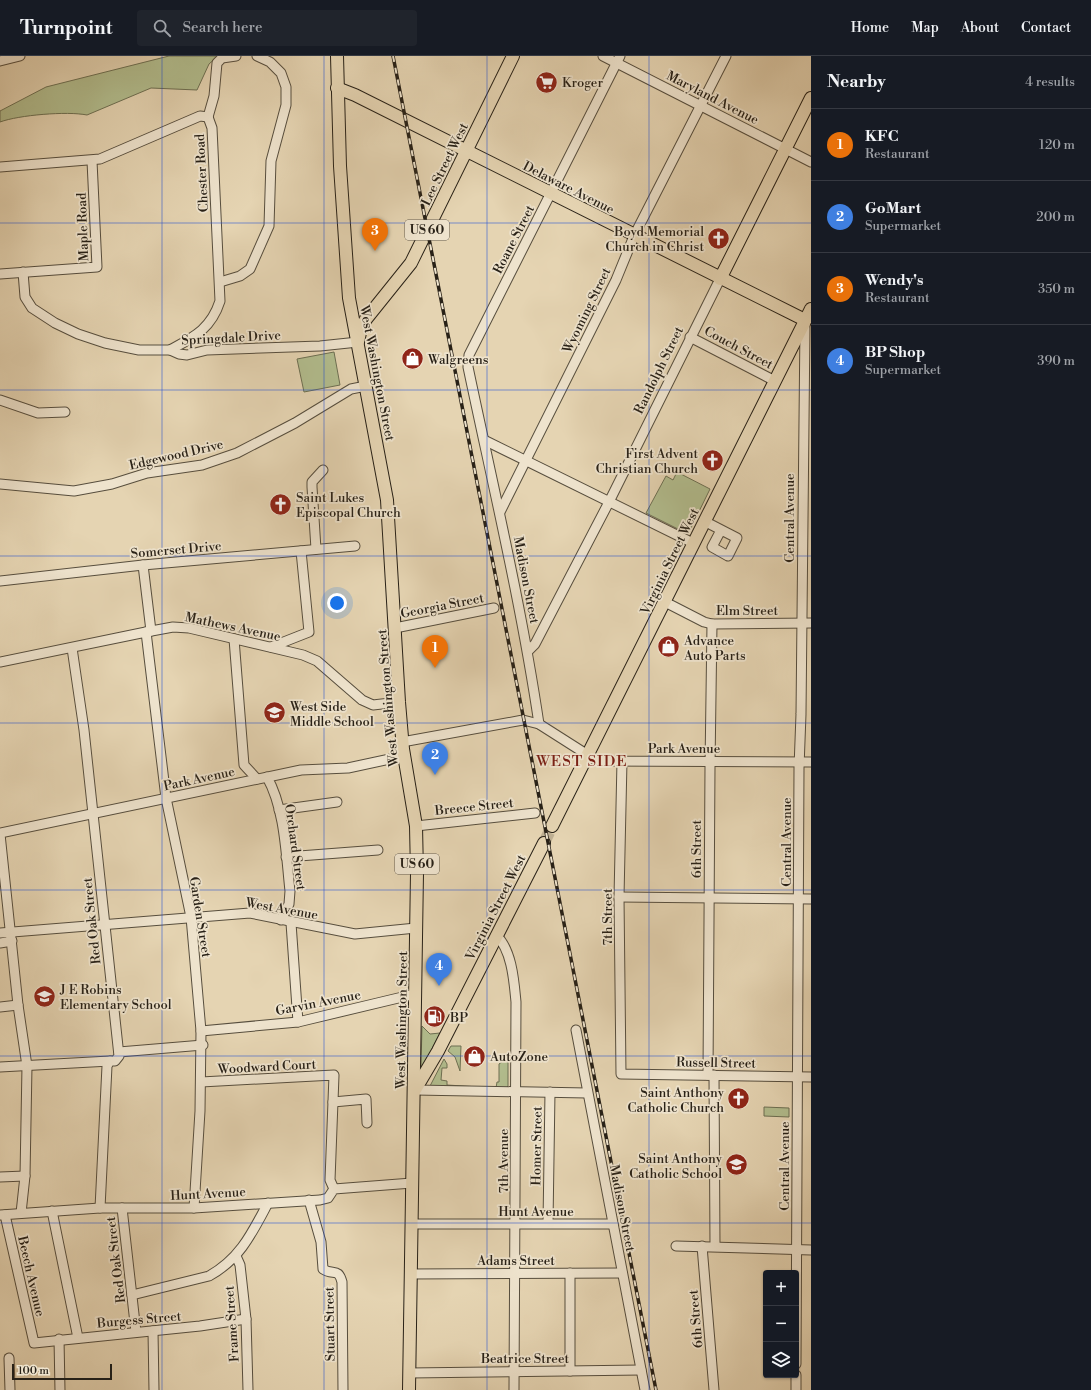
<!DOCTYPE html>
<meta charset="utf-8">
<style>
:root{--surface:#171b24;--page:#20242c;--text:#f1f3f6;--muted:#9ea1a6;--line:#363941;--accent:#c59692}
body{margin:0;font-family:"Libre Bodoni",serif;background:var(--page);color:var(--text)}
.controls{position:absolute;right:12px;bottom:12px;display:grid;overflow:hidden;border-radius:4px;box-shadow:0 1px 3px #0004}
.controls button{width:36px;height:36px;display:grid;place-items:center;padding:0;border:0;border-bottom:1px solid var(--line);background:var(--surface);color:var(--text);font:20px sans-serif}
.scale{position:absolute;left:12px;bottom:10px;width:100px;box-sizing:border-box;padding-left:4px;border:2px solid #282117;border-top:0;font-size:11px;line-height:14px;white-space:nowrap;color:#282117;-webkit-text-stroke:3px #eee3cd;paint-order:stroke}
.you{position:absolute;left:337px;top:547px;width:14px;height:14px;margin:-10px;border:3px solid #fff;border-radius:50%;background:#1a73e8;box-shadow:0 0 0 6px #1a73e833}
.badge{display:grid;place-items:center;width:26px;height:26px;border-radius:50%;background:var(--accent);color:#fff;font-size:13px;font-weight:700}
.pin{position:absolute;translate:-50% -33px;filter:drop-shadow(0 1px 2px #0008)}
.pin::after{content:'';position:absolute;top:21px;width:14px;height:12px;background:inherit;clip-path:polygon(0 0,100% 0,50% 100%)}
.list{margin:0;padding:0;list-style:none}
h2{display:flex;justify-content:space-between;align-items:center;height:52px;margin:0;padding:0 16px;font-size:17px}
h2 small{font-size:13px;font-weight:400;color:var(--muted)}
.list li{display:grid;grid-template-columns:26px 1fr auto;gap:12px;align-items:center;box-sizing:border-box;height:72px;padding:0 16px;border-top:1px solid var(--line)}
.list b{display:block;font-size:15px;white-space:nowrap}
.list p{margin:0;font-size:13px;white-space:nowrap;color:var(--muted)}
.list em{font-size:13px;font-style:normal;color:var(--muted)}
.icon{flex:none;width:22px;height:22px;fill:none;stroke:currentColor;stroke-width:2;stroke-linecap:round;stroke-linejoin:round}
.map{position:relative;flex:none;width:811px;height:1334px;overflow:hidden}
header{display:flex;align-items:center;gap:24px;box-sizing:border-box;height:56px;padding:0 20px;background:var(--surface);border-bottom:1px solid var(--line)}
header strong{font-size:19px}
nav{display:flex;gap:22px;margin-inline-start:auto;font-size:14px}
.search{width:280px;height:36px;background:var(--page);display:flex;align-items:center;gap:10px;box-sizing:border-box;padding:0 14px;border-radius:4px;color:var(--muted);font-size:15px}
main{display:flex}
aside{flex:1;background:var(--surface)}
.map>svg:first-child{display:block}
.green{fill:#b2bd8e;stroke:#6d6f52}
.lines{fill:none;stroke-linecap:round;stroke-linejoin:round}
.major-tunnel{stroke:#bfb093;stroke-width:12;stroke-dasharray:12 6;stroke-linecap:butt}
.minor-casing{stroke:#574e3e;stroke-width:11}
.major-casing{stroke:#282117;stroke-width:14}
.minor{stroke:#eee3cd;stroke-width:9}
.major{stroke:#e5d4b2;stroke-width:12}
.rail-casing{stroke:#282117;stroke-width:3.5}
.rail{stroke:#eee3cd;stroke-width:2;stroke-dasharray:6;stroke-linecap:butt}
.grid{fill:none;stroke:#1d4ed8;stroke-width:1;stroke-opacity:0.55}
.labels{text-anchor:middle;stroke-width:3.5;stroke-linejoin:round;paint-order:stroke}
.shield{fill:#eee3cd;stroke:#635b4e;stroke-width:1}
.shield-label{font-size:12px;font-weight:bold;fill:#282117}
.poi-label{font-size:13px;fill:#282117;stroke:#eee3cd;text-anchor:start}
.street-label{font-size:13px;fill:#282117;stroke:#eee3cd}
.quarter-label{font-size:15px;letter-spacing:1px;fill:#7a1f14;stroke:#eee3cd}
</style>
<header>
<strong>Turnpoint</strong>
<div class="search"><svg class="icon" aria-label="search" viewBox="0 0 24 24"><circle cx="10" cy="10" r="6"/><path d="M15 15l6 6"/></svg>Search here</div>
<nav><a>Home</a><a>Map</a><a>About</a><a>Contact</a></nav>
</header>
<main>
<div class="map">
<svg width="811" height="1334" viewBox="0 0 811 1334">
<rect width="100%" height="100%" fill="#e5d4b2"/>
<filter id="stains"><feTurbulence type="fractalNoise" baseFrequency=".005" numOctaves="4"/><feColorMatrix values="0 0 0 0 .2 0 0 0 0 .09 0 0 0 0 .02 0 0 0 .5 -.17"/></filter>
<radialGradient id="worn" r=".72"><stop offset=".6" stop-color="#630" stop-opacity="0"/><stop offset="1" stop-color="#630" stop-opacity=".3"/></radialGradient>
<g class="green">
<path d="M169,0H218L209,8L197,34L151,32L87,59C67,55 19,59 0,66V55L46,31Z"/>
<polygon points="334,296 340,329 304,336 297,303"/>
<polygon points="677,416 710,433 688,478 646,457 666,420 673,424"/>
<polygon points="422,970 430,978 440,977 423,1011 421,1010"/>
<polygon points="451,990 461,990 460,1015 455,1001 448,995"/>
<polygon points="444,1003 447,1008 447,1012 442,1012 441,1024 447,1025 447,1029 496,1032 497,1026 499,1026 499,1008 503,1005 508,1005 508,1030 506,1032 430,1030"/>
<polygon points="764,1051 789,1052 789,1061 764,1060"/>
</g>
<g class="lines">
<polyline class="major-tunnel" points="544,787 552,770"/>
<defs>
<g id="minor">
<polyline points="603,0 811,106"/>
<polyline points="0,5 20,0"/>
<polyline points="208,61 214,40 217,7 222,2 236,0"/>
<polyline points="0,111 100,103 200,60 208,61"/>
<polyline points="23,216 25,241 32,252 55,267 78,278 105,287 139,294 170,294 179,298 187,299 207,294 320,290 358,286"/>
<polyline points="0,218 97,211 92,105"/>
<polyline points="220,226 240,220 250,213 269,170 271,105 286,49 286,31 281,17 270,6 257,0"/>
<polyline points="690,281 775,325"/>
<path d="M170,294C194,281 211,273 220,245L212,72L208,61"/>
<polyline points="0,344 38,357 65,356"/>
<polyline points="486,385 693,487"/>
<polyline points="0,428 74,435 112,428 147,417 202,409 237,397 295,367 351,333 366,330"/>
<polyline points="500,456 616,224 634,180 726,0"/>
<polyline points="704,465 737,482 728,500 712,491 721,474"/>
<polyline points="316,493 312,431 312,426 323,414"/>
<polyline points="143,509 151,575"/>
<polyline points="0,525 143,509 355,490"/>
<polyline points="665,546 704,566 712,568 811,567"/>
<polyline points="395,572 494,552"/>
<polyline points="146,576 166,742 191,861 201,975 200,1055 194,1152"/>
<polyline points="234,583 244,709 257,723"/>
<polyline points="271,591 309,576 301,495"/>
<polyline points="72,592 84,674 119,1000 115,1005 110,1005 107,1010 100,1152"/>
<polyline points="528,595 535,588 609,446 720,223"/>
<polyline points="0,606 146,576 173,571 189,572 303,599 317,605 362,644 373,649 399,646"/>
<path d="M539,668C521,547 493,430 468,311L469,299L620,0"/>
<polyline points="402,686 523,664 539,668 594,703 602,705 811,706"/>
<polyline points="622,705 619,841 621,1018 811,1021"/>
<path d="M267,721C285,753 286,799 290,835L289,848L281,864"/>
<polyline points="279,754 337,746"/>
<polyline points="416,770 535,757"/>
<polyline points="0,777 301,714 348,712 404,700"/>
<polyline points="0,778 18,949 27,1010 25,1120 21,1157"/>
<polyline points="286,801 378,794"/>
<polyline points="619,841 811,843"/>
<polyline points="291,867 298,966"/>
<polyline points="0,877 250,857 355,878 416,872"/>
<path d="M496,879C512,894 514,925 516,946L514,1334"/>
<polyline points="0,887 12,885"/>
<polyline points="0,951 18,949"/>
<polyline points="576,974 645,1334"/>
<polyline points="201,975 298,966 415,938"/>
<polyline points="119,996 203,989"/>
<polyline points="0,1011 110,1005"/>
<polyline points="708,1019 710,711 712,568"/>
<polyline points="714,1019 715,1190"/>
<polyline points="201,1026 334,1019 330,1124 334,1133"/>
<polyline points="415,1034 587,1037"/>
<polyline points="333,1046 366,1043 367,1067"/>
<polyline points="0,1121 25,1120"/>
<path d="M309,1144L321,1186L323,1213C333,1220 338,1211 342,1226L343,1334"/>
<polyline points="122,1152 136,1276"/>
<polyline points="52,1155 78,1282"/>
<polyline points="0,1159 100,1152 194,1152 320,1144 328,1142 334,1133 412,1127"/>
<polyline points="5,1159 34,1287 200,1270 246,1263"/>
<polyline points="548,1167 550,1036"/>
<polyline points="411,1168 613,1168"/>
<polyline points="676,1190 811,1194"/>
<polyline points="702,1190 714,1334"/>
<polyline points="236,1200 240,1209 246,1263 248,1334"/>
<polyline points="570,1217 570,1315"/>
<polyline points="410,1218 622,1217"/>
<path d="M132,1239L209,1220C240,1203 252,1177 268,1147"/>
<polyline points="153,1275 154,1334"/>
<polyline points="59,1283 60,1334"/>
<polyline points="9,1302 10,1334"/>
<polyline points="796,1308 799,712 801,658 805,268"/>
<polyline points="409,1317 641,1314"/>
<polyline points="796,1319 796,1334"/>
</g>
<g id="major">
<polyline points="337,0 340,110 349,242 387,444 399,646 403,693 416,770 417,817 409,1334"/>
<polyline points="337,32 355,39 805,264"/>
<polyline points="720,223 811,42"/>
<polyline points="358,286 361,272 366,263 411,207 513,0"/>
<polyline points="552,770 811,253"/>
<polyline points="415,1034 438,995 544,787"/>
</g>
</defs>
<use href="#minor" class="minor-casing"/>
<use href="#major" class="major-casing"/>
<use href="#minor" class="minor"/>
<use href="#major" class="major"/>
<defs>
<polyline id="rail" points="393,0 656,1334"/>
</defs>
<use href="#rail" class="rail-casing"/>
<use href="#rail" class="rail"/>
</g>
<path class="grid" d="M162,0V1334M324,0V1334M487,0V1334M649,0V1334M0,167H811M0,334H811M0,500H811M0,667H811M0,834H811M0,1000H811M0,1167H811"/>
<defs>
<symbol id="supermarket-disc" viewBox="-11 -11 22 22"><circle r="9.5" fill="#8f2418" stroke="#eee3cd"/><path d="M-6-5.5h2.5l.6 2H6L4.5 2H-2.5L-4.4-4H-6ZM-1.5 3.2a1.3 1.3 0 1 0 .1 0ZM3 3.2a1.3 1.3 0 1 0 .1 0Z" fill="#fff"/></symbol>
<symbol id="church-disc" viewBox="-11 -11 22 22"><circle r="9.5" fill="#8f2418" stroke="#eee3cd"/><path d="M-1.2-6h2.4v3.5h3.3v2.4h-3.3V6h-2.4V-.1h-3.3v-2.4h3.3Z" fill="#fff"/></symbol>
<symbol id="shop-disc" viewBox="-11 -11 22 22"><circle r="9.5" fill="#8f2418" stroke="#eee3cd"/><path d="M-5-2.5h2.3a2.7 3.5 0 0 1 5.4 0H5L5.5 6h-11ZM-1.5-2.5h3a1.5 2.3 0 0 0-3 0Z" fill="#fff"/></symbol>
<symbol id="school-disc" viewBox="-11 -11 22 22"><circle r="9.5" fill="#8f2418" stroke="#eee3cd"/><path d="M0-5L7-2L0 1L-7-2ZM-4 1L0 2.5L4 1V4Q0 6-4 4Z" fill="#fff"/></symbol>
<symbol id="fuel-disc" viewBox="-11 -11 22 22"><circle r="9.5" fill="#8f2418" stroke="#eee3cd"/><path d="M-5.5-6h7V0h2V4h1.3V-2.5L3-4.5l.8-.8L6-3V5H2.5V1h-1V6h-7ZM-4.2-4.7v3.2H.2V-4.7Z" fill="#fff"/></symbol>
</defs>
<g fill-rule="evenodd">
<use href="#supermarket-disc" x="534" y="14" width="25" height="25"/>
<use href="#church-disc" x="706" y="170" width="25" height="25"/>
<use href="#shop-disc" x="400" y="290" width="25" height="25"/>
<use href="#church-disc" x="700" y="392" width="25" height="25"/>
<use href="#church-disc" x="268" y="436" width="25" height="25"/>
<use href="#shop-disc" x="656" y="578" width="25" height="25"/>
<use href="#school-disc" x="262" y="644" width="25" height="25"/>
<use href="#school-disc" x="32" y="928" width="25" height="25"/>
<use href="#fuel-disc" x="422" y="948" width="25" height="25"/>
<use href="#shop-disc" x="462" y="988" width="25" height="25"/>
<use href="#church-disc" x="726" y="1030" width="25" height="25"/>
<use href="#school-disc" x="724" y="1096" width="25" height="25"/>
</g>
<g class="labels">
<g class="shield">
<rect x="405" y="164" width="44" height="20" rx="3"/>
<rect x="395" y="798" width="44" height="20" rx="3"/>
</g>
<g class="shield-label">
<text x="427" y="178">US 60</text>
<text x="417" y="812">US 60</text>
</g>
<g class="poi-label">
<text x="562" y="31">Kroger</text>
<text x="704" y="180" text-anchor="end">Boyd Memorial<tspan x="704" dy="15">Church in Christ</tspan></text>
<text x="428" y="308">Walgreens</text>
<text x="698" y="402" text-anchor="end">First Advent<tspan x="698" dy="15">Christian Church</tspan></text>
<text x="296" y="446">Saint Lukes<tspan x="296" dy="15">Episcopal Church</tspan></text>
<text x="684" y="589">Advance<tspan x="684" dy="15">Auto Parts</tspan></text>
<text x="290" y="655">West Side<tspan x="290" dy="15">Middle School</tspan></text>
<text x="60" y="938">J E Robins<tspan x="60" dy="15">Elementary School</tspan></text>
<text x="450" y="966">BP</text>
<text x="490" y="1005">AutoZone</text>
<text x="724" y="1041" text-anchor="end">Saint Anthony<tspan x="724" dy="15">Catholic Church</tspan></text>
<text x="722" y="1107" text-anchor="end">Saint Anthony<tspan x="722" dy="15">Catholic School</tspan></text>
</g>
<g class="street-label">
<text transform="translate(713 41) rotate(27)" y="5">Maryland Avenue</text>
<text transform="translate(444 108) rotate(-64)" y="5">Lee Street West</text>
<text transform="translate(201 117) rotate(-93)" y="5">Chester Road</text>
<text transform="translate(569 131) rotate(27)" y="5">Delaware Avenue</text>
<text transform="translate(82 171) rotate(-92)" y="5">Maple Road</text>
<text transform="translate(513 183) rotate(-63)" y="5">Roane Street</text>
<text transform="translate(586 254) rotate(-64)" y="5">Wyoming Street</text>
<text transform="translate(231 281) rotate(-3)" y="5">Springdale Drive</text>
<text transform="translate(739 291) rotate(28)" y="5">Couch Street</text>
<text transform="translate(658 314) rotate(-64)" y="5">Randolph Street</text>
<text transform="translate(378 317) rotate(79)" y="5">West Washington Street</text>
<text transform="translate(176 398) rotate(-13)" y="5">Edgewood Drive</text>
<text transform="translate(789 462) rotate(-90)" y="5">Central Avenue</text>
<text transform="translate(176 493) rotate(-5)" y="5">Somerset Drive</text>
<text transform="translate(669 505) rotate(-64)" y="5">Virginia Street West</text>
<text transform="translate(527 524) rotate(79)" y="5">Madison Street</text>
<text transform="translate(442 549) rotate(-11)" y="5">Georgia Street</text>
<text x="747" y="559">Elm Street</text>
<text transform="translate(233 570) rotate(12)" y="5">Mathews Avenue</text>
<text transform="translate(387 642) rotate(-95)" y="5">West Washington Street</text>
<text x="684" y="697">Park Avenue</text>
<text transform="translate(199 722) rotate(-12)" y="5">Park Avenue</text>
<text transform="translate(474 750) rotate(-6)" y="5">Breece Street</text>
<text transform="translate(786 786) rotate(-90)" y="5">Central Avenue</text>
<text transform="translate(296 791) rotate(82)" y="5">Orchard Street</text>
<text transform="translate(696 793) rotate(-90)" y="5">6th Street</text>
<text transform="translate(495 851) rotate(-63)" y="5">Virginia Street West</text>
<text transform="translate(282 852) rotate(10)" y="5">West Avenue</text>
<text transform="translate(201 861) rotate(81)" y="5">Garden Street</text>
<text transform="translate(607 861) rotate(-90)" y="5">7th Street</text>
<text transform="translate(91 865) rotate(-96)" y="5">Red Oak Street</text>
<text transform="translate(318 946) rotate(-11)" y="5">Garvin Avenue</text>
<text transform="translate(401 964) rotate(-89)" y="5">West Washington Street</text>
<text transform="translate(716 1006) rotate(1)" y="5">Russell Street</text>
<text transform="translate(267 1010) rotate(-3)" y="5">Woodward Court</text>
<text transform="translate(536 1090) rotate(-89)" y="5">Homer Street</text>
<text transform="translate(503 1105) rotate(-90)" y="5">7th Avenue</text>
<text transform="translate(784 1110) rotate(-90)" y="5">Central Avenue</text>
<text transform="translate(208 1137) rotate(-3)" y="5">Hunt Avenue</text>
<text transform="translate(623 1152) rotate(79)" y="5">Madison Street</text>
<text x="536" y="1160">Hunt Avenue</text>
<text transform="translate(115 1204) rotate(-97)" y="5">Red Oak Street</text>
<text x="516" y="1209">Adams Street</text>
<text transform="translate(32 1220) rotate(77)" y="5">Beech Avenue</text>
<text transform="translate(139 1263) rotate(-5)" y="5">Burgess Street</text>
<text transform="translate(695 1263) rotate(-95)" y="5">6th Street</text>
<text transform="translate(231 1268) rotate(-94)" y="5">Frame Street</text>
<text transform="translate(329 1268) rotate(-91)" y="5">Stuart Street</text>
<text x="525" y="1307">Beatrice Street</text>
</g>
<g class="quarter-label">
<text x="582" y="710">WEST SIDE</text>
</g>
</g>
<rect width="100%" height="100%" filter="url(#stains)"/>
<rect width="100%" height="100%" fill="url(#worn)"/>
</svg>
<div class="controls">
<button>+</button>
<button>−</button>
<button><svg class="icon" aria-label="layers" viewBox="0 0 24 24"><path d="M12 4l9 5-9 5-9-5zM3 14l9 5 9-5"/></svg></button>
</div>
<div class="scale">100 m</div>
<div class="you"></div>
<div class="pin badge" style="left:435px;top:612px;background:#e8710a">1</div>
<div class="pin badge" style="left:435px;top:719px;background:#3f7fe0">2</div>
<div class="pin badge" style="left:375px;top:195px;background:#e8710a">3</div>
<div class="pin badge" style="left:439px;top:930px;background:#3f7fe0">4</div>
</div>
<aside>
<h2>Nearby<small>4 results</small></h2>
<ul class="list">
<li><span class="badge" style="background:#e8710a">1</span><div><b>KFC</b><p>Restaurant</p></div><em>120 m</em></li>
<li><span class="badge" style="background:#3f7fe0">2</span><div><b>GoMart</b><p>Supermarket</p></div><em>200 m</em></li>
<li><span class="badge" style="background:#e8710a">3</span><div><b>Wendy's</b><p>Restaurant</p></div><em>350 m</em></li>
<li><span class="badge" style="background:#3f7fe0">4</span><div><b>BP Shop</b><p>Supermarket</p></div><em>390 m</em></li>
</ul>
</aside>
</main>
